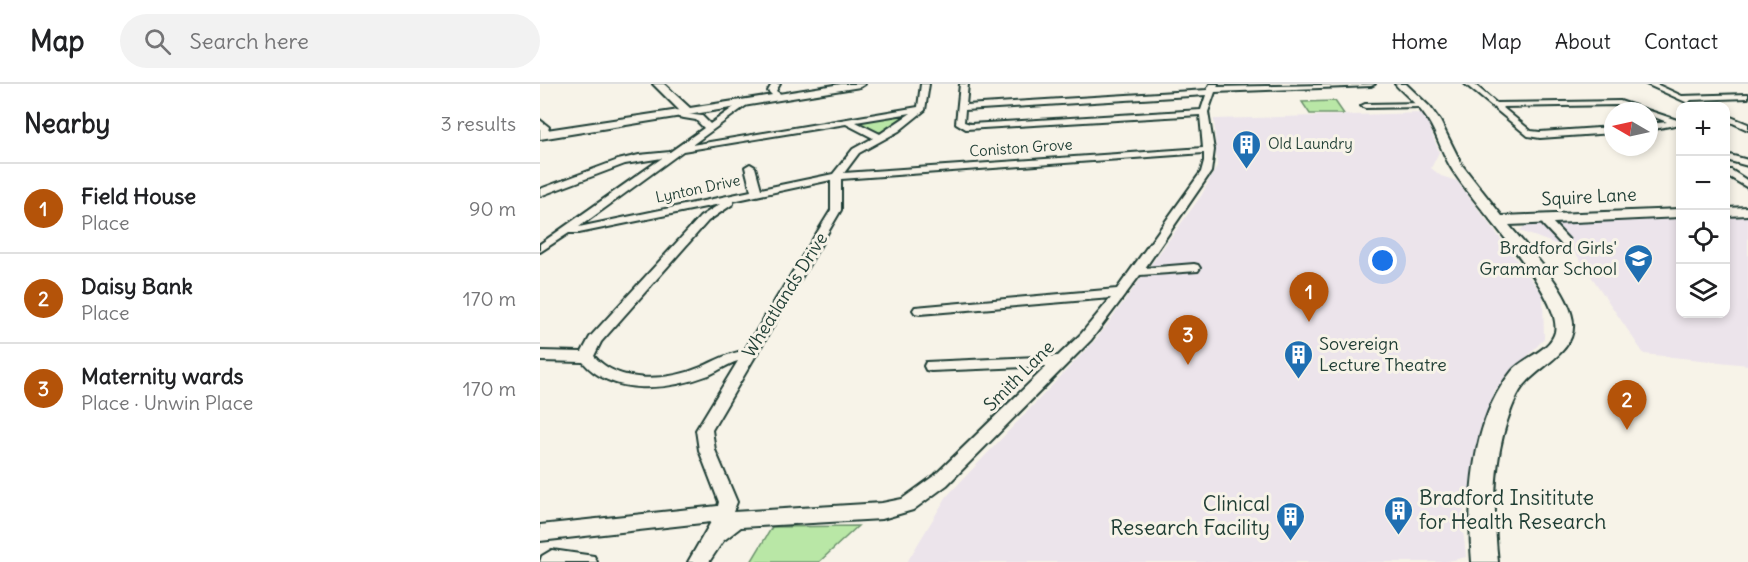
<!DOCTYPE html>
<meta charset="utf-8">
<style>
:root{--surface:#fff;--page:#f2f2f2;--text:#202124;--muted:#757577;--line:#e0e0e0;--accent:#b45309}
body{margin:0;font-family:Delius,sans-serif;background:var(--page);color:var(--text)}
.controls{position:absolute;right:18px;top:18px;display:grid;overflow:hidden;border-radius:12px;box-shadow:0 3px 9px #0003}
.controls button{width:54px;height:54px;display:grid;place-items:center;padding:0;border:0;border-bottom:2px solid var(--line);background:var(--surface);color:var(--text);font:30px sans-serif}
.compass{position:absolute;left:1064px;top:18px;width:54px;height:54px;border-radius:50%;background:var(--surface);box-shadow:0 3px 9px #0003;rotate:279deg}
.you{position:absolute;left:843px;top:177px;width:21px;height:21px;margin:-15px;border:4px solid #fff;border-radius:50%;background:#1a73e8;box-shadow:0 0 0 9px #1a73e833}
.badge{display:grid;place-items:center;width:39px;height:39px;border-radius:50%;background:var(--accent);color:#fff;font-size:20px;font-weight:700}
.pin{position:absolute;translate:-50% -50px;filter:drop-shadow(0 2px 3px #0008)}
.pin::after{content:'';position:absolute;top:32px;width:21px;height:18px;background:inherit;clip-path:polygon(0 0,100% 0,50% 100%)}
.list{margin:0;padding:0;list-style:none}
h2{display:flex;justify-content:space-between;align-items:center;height:78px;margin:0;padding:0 24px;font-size:26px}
h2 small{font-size:20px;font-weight:400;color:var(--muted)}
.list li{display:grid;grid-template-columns:39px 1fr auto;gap:18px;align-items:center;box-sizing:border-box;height:90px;padding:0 24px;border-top:2px solid var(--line)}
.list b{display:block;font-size:22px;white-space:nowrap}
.list p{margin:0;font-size:20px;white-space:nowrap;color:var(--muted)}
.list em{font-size:20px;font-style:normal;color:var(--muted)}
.icon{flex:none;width:33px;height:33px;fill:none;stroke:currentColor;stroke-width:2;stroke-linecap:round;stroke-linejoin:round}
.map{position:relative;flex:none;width:1208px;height:478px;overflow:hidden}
header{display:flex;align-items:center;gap:36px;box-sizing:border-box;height:84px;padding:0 30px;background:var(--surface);border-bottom:2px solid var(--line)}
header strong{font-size:28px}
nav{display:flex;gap:33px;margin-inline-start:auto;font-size:21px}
.search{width:420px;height:54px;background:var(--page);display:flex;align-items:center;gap:15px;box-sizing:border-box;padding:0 21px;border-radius:33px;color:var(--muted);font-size:22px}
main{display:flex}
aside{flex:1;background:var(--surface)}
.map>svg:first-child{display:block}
.built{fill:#ece4eb}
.green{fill:#b9e7a6;stroke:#6c926d;stroke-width:1.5}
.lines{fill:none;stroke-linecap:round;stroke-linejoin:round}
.street-casing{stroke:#1f3d34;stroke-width:4}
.secondary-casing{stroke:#1f3d34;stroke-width:4}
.street{fill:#f7f3e8;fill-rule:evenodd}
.secondary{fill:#f7f3e8;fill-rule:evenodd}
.labels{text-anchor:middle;stroke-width:6;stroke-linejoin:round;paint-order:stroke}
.far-poi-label{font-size:15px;fill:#1f3d34;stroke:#f7f3e8;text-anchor:start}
.far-street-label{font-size:15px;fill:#1f3d34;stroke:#f7f3e8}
.street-label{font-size:18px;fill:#1f3d34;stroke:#f7f3e8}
.poi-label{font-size:18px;fill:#1f3d34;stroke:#f7f3e8;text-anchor:end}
.near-poi-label{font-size:21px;fill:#1f3d34;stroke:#f7f3e8;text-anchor:start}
</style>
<header>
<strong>Map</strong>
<div class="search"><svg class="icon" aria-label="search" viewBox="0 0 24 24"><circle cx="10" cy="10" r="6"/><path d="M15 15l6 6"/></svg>Search here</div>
<nav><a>Home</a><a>Map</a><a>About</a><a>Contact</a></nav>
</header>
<main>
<aside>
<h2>Nearby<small>3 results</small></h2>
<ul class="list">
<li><span class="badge">1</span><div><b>Field House</b><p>Place</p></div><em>90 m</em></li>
<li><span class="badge">2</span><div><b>Daisy Bank</b><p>Place</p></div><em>170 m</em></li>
<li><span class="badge">3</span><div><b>Maternity wards</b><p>Place · Unwin Place</p></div><em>170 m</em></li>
</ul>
</aside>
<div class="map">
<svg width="1208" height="478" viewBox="0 0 1208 478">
<rect width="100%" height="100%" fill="#f7f3e8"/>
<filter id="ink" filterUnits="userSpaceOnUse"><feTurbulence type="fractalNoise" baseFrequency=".0167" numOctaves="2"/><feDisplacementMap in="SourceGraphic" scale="12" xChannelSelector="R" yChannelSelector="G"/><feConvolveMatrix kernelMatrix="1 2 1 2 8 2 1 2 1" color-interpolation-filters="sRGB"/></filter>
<g filter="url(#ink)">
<g class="built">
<polygon points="884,29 899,68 891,84 901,92 917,97 1003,211 1004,255 955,306 922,436 926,473 905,478 367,478 407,412 558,253 661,112 677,82 674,35"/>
<polygon points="1186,133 1208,133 1208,281 1104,270 1036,170 1018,161 980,147 985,141 1007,139 1140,134 1140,230 1186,230"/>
</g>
<g class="green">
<polygon points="795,17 804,30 770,30 762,18"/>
<path d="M361,28L370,31C344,51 347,54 315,40L319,36Z"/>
<polygon points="318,442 279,478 211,478 232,443"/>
</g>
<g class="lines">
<defs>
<g id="street">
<polygon points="232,0 240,0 236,7 242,11 242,15 236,15 228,7"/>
<path d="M381,0H389L385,26L359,47L319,69L304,89L663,64L660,31L426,45L416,39L420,0H428L426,21L667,6L670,0H678L677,3L835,0L831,2L675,8L668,28L674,66L671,88L605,184L654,180L658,181L660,184L658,187L600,191L551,256L407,401L373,426L342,435L201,443L183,457L169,478H148L171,438L0,457V441L178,422L179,418L159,366L156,346L198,277C187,280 179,287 169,291C129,306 73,313 43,278L0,277V267L42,268L50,253L160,133L180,120L39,149H29L0,168V160L122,74L85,80L0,112V105L78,76L99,71L130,68L164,44L156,36L138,33V29L162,32L170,40L204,16L211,18L152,61L378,23ZM666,11L661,26L430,40L424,38L425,26ZM371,29L340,50L316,38ZM306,40L333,54L313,65L293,90L221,105L215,83L210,80L205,83L211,107L39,143L143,67ZM664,69V77L661,88L577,205L375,223L373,226L375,229L380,230L571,214L541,250L518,272L386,278L384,282L386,286L391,287L507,282L395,391L362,415L342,419L193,428L197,418L175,366L172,346L301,126V95ZM291,96V126L204,267C187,269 176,277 161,283C128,297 79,301 54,272L61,258L168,137L193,120V117Z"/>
<polygon points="925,0 934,0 956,19 1080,17 1140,37 1140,40 1109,46 1109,40 1127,38 1109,31 1109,27 1098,27 1079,21 962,23 991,47 1000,48 1073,43 1073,49 1000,54 988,52"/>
<polygon points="1106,0 1116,0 1142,12 1208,10 1208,14 1151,16 1148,19"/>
<polygon points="885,19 886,21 882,23 825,24 821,22 825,20"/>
<polygon points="1186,31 1208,40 1208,46 1186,36"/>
<polygon points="0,36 9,43 6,52 0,52"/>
<polygon points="1186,70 1208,76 1208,82 1186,76"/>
<polygon points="1186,86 1191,86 1208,97 1208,104 1186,91"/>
<polygon points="1007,136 1011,137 1029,156 1029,160 1021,160 1003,141 1002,139"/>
<polygon points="12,466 54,472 57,478 0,478 2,472"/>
</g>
<g id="secondary">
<polygon points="113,0 124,0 150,24 301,0 325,0 320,3 0,55 0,47 139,26"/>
<path d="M855,0H866L890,23L900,37L922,81L962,132L1140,125V133L969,141C988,165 1031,208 1033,239C1036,272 990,284 977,312C953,362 952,424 958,478H932C927,416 931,337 972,287C984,273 1010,267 1015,248C1023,210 930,118 910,82C900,65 896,45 883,29C875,18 864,10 855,0Z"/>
<polygon points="1208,123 1208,131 1186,132 1186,124"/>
</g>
</defs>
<use href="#street" class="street-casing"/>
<use href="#secondary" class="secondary-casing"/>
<use href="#street" class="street"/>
<use href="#secondary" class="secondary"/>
</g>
</g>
<defs>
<symbol id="building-pin" viewBox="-11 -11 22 30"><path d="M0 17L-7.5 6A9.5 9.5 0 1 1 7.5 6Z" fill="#1f6fb2" stroke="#f7f3e8"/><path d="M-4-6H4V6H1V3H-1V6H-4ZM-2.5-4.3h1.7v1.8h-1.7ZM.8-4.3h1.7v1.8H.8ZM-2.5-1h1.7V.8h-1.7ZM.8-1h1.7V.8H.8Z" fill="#fff"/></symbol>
<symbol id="school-pin" viewBox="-11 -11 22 30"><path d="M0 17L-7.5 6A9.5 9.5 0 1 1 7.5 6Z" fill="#1f6fb2" stroke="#f7f3e8"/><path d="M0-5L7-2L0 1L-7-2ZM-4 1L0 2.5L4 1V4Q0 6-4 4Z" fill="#fff"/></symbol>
</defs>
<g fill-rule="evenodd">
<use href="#building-pin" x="690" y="44" width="33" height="45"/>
<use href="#school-pin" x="1082" y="158" width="33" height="45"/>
<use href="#building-pin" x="742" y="254" width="33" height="45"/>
<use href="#building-pin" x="842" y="410" width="33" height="45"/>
<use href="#building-pin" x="734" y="416" width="33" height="45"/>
</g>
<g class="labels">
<g class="far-poi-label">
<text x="728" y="65">Old Laundry</text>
</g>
<g class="far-street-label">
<text transform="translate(481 64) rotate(-4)" y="5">Coniston Grove</text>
<text transform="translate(158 105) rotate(-12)" y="5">Lynton Drive</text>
</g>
<g class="street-label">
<text transform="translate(1049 113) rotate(-3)" y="6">Squire Lane</text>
<text transform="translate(245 211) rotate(-58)" y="6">Wheatlands Drive</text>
<text transform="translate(479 292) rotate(-45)" y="6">Smith Lane</text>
</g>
<g class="poi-label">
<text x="1077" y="170">Bradford Girls'<tspan x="1077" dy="21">Grammar School</tspan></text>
<text x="779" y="266" text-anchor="start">Sovereign<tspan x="779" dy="21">Lecture Theatre</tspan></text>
</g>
<g class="near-poi-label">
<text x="879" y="421">Bradford Insititute<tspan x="879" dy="24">for Health Research</tspan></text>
<text x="730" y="427" text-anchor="end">Clinical<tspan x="730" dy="24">Research Facility</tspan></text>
</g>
</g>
</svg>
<div class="controls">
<button>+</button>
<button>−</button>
<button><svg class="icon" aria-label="locate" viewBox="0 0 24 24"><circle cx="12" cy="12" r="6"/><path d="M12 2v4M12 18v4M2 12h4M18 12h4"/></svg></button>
<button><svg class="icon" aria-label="layers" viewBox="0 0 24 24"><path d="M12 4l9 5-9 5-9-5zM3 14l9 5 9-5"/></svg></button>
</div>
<svg class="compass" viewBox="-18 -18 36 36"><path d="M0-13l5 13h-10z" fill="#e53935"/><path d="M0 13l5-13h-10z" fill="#757577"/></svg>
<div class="you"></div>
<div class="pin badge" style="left:769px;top:238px">1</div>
<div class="pin badge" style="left:1087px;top:346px">2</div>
<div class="pin badge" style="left:648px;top:281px">3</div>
</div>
</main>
